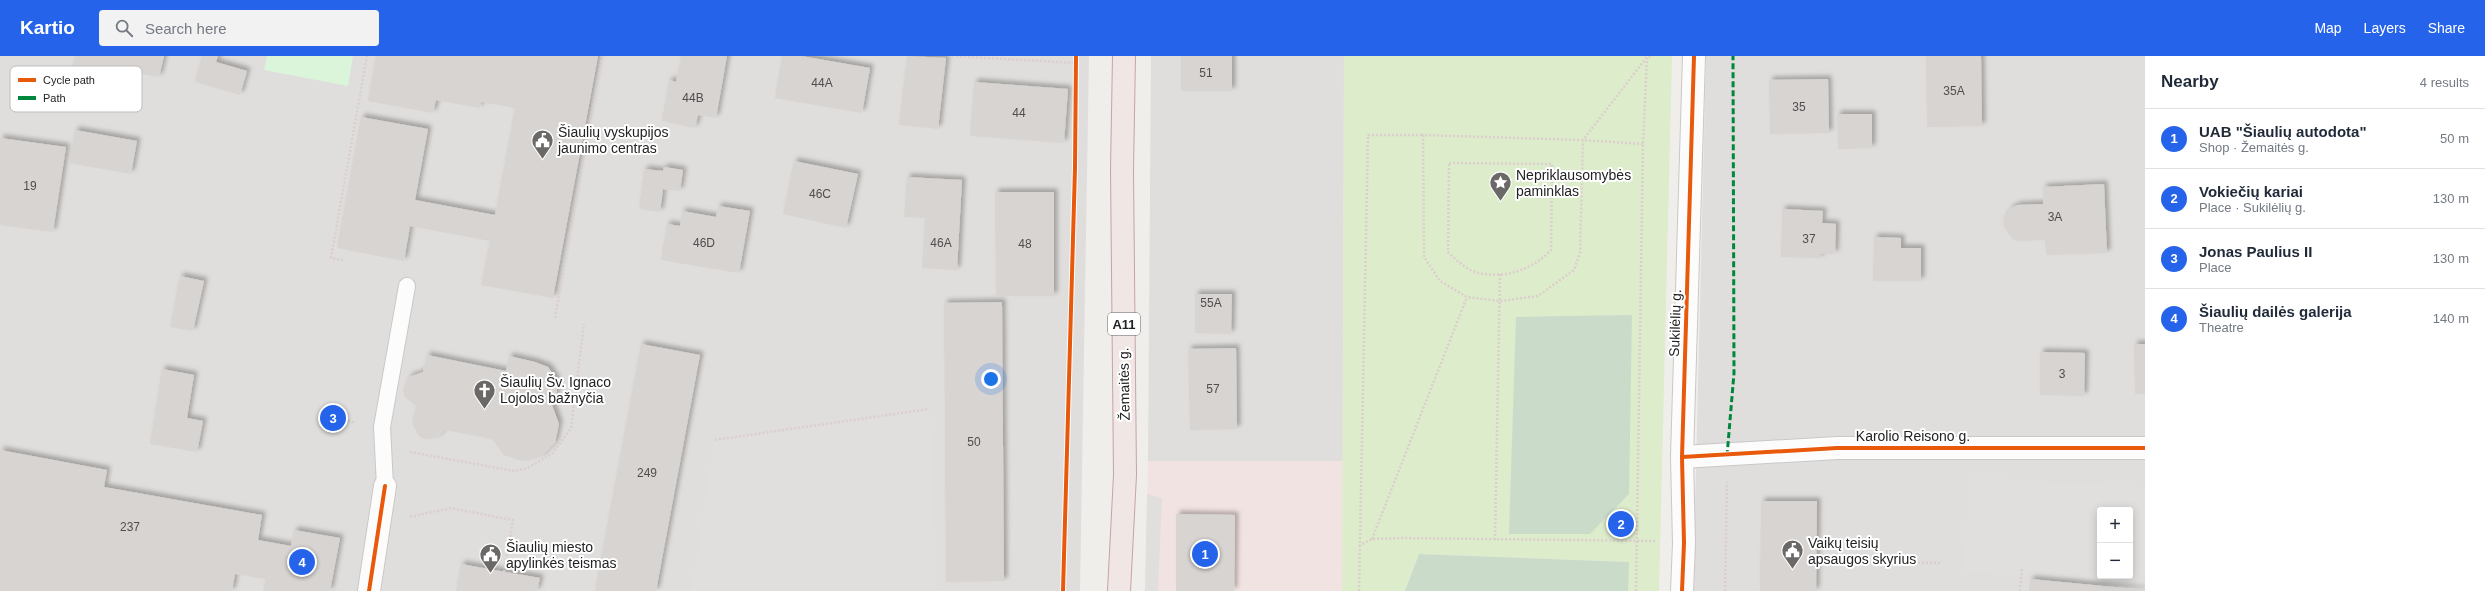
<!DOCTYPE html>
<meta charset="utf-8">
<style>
:root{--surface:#fff;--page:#f2f2f3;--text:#1f2937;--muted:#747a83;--line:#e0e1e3;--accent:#2563eb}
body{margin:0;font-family:Arial,sans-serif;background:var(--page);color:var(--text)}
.controls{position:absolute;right:12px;bottom:12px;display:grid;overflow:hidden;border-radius:4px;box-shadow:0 2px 10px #0003}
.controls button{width:36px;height:36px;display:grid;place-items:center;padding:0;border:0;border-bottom:1px solid var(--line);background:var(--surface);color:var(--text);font:20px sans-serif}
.you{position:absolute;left:991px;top:323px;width:14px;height:14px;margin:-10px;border:3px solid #fff;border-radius:50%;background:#1a73e8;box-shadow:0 0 0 6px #1a73e833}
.badge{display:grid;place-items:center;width:26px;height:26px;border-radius:50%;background:var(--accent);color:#fff;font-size:13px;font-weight:700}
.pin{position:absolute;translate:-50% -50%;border:2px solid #fff;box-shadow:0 1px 4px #0006}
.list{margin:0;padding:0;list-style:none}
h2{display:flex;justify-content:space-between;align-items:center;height:52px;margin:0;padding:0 16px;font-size:17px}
h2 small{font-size:13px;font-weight:400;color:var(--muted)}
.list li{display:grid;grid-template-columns:26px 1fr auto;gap:12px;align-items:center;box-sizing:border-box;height:60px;padding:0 16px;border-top:1px solid var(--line)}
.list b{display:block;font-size:15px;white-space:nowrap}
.list p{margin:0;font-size:13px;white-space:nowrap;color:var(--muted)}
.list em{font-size:13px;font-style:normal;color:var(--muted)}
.icon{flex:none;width:22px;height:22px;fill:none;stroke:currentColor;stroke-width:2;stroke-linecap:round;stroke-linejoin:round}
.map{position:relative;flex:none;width:2145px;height:535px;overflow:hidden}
header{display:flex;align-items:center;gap:24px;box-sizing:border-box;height:56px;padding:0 20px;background:var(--accent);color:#fff}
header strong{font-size:19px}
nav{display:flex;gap:22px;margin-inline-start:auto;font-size:14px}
.search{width:280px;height:36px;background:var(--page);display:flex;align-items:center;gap:10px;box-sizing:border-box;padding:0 14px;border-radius:4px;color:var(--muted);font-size:15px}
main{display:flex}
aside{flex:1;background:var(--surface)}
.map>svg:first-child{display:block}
.residential{fill:#dfdedc;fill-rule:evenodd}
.commercial{fill:#f1e3e1}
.grass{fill:#ddeccb}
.cemetery{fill:#cadbca}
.park{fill:#daf5da}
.parking{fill:#e0dfde;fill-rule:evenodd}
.building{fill:#d7d4d2;filter:url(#shadow)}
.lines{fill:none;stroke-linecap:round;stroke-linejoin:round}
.service-casing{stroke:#c9c8c7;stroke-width:18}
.minor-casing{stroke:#c9c8c7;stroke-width:24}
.trunk-casing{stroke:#c5a2ac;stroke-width:24}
.path{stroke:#dccecd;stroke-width:2.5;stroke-dasharray:2 2;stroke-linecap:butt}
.service{stroke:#fdfcfc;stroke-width:16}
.minor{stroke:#fdfcfc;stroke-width:22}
.trunk{stroke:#f0e6e4;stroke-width:22}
.quiet{stroke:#00873e;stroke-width:3;stroke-dasharray:6 3;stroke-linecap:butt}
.cycleway-casing{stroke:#fff;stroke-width:6}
.cycleway{stroke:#e8590c;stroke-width:4}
.labels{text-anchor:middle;stroke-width:4;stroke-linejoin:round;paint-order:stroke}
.number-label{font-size:12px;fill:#4f4e4e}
.shield{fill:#fff;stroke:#646464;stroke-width:1}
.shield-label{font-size:13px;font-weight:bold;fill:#222}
.poi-label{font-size:14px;fill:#222;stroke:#fff;text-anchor:start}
.street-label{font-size:14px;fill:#222;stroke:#fff}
.key{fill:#fff;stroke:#bdbdbd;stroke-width:1}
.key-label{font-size:11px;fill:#222}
</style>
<header>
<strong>Kartio</strong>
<div class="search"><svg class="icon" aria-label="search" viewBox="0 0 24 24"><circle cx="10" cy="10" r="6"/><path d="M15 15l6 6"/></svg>Search here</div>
<nav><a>Map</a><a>Layers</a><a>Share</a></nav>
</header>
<main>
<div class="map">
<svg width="2145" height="535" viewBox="0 0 2145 535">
<defs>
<filter id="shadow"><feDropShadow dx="3.5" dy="-3.5" stdDeviation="2" flood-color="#0004"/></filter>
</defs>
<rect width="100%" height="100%" fill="#f0eeeb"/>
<g class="residential">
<polygon points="0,0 1089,0 1080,535 0,535"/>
<polygon points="1151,0 1344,0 1343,405 1148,405"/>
<path d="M1706,0H2145V535H1693ZM2100,454H2130V520H2100Z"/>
</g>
<polygon class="commercial" points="1148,405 1343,405 1342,535 1145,535"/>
<polygon class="grass" points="1344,0 1672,0 1659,535 1628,535 1628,506 1419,498 1405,535 1342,535"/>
<g class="cemetery">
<polygon points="1632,259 1629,438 1590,478 1509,478 1516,261"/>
<polygon points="1419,498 1629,506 1628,535 1405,535"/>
</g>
<polygon class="park" points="267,0 353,0 348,30 264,14"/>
<g class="parking">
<polygon points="929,353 937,535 692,535 715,384"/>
<path d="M1970,421L2145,432V527L1964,516ZM2100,454H2130V520H2100Z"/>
<polygon points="1147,438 1162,442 1158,535 1145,535"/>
</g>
<g class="building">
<polygon points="75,0 164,0 159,21 116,13 112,34 70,26"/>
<polygon points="202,0 218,0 216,6 247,15 240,39 195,26"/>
<polygon points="376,0 598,0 553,242 481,229 490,185 410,170 404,205 337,192 361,61 428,73 415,144 495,159 515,52 481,46 480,52 436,44 433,57 368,45"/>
<polygon points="681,0 727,0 716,62 698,59 695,72 662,65 669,24 676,26"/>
<polygon points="782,0 801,0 870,12 862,57 775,42"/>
<polygon points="907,0 946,2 938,73 899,69"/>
<rect x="1181" y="0" width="51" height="35"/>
<polygon points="1926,0 1981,0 1982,70 1927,71"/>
<polygon points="1828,23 1829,77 1770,78 1769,24"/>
<polygon points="974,26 1068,33 1064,87 970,80"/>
<polygon points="1837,58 1872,58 1872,92 1838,93"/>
<polygon points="75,74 137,85 131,118 69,107"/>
<polygon points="0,82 66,91 53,176 0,169"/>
<polygon points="794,105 858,118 846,172 783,158"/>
<polygon points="664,111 683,114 680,135 663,133 660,156 639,153 644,113 663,115"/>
<polygon points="907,121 962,124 957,214 922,212 925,162 904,161"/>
<polygon points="2104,128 2107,197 2046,199 2045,184 2019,185 2012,183 2004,171 2003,164 2011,152 2017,149 2043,148 2043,131"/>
<polygon points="995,136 1054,136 1054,240 996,240"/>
<polygon points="718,150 750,155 739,217 661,204 667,168 680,170 682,155 716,161"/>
<polygon points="1782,153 1823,155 1822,167 1836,168 1835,198 1821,198 1821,202 1781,201"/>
<polygon points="1874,181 1901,182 1901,192 1921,192 1921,225 1873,225"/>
<polygon points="180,220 204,225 193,275 170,271"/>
<polygon points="1195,238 1232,238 1231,278 1195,277"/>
<polygon points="1002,246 1004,525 946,526 944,247"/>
<polygon points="641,288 700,299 656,535 595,535"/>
<polygon points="2134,288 2145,288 2145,338 2135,338"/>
<polygon points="1236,292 1237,373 1190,374 1188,293"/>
<polygon points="2040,296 2085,297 2084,340 2040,339"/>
<polygon points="427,299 506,315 509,300 535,306 548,311 556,323 557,329 557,336 552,349 559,368 555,387 541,401 522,405 504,399 492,383 445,374 436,382 423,383 418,379 412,367 416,350 405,341 403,334 409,321 423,316"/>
<polygon points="162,313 194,319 187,362 203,365 197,396 150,388"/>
<polygon points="0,394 107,414 104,431 262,459 258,484 291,490 294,474 340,482 330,535 263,535 266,523 235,518 232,535 0,535"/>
<polygon points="1761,445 1817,445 1816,535 1760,535"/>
<polygon points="1176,458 1235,459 1234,535 1176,535"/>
<polygon points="461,508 540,522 537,535 456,535"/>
<polygon points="2030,523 2145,534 2145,535 2029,535"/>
</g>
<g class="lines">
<defs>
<polyline id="service" points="385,430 382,371 407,230"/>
<g id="minor">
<polyline points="1682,401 1837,392 2145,392"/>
<polyline points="369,535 385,430"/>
<polyline points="1682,535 1684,487 1682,401 1694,0"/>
</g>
<polyline id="trunk" points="1119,535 1125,419 1122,114 1124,0"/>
</defs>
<use href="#service" class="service-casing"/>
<use href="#minor" class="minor-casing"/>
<use href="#trunk" class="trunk-casing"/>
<g class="path">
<polyline points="952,0 1076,7"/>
<polyline points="1643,88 1583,84 1423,79 1424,201 1440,225 1467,241 1500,245 1538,240 1574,214 1580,197 1583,84 1647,1 1653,0"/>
<path d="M1449,107L1552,108L1551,194C1533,213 1506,223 1479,217C1468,215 1456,204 1448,196Z"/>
<polyline points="343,204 331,202 367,0"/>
<polyline points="555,262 602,0"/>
<circle cx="333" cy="360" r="11"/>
<polyline points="344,364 356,367"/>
<polyline points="715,384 929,353"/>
<polyline points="410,396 514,415 528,412 553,397 571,372 584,268"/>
<polyline points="410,461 450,452 513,464 504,516"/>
<polyline points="1372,483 1467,241"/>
<polyline points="1495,484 1500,217"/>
<polyline points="1359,490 1372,483 1401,482 1656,485"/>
<polyline points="1834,505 1942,507"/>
<polyline points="1359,535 1368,79 1423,79"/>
<polyline points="1636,535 1643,88 1647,2"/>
<polyline points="1725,535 1727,426"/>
<polyline points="2020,535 2022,512"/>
</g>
<use href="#service" class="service"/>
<use href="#minor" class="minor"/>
<use href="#trunk" class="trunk"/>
<polyline class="quiet" points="1727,400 1734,317 1733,0"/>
<defs>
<g id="cycleway">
<polyline points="1682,401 1837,392 2145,392"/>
<polyline points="369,535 385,430"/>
<polyline points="1063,535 1075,112 1076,0"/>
<polyline points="1682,535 1684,487 1682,401 1694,0"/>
</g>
</defs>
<use href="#cycleway" class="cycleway-casing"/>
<use href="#cycleway" class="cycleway"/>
</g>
<defs>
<symbol id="civic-pin" viewBox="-11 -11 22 30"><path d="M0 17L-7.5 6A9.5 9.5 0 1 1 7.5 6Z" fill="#6a6968" stroke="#fff"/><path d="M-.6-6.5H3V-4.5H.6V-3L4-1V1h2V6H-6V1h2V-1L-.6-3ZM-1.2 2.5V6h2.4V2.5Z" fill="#fff"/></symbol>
<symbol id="sight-pin" viewBox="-11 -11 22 30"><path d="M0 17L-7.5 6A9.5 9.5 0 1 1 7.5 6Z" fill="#6a6968" stroke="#fff"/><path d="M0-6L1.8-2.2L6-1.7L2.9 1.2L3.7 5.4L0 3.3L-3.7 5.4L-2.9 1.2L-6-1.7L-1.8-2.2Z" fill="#fff"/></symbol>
<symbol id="church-pin" viewBox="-11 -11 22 30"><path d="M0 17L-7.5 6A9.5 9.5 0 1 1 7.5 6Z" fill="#6a6968" stroke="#fff"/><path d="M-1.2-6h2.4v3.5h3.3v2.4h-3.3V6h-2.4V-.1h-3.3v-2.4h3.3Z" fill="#fff"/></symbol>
</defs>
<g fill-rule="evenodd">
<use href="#civic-pin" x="530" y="72" width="25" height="34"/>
<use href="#sight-pin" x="1488" y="114" width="25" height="34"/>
<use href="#church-pin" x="472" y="322" width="25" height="34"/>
<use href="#civic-pin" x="1780" y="482" width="25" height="34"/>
<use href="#civic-pin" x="478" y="486" width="25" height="34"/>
</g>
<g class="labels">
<g class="number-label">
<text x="1206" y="21">51</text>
<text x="822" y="31">44A</text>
<text x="1954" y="39">35A</text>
<text x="693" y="46">44B</text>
<text x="1799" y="55">35</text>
<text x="1019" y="61">44</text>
<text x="30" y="134">19</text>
<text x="820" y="142">46C</text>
<text x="2055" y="165">3A</text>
<text x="1809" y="187">37</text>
<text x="704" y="191">46D</text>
<text x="941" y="191">46A</text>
<text x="1025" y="192">48</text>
<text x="1211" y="251">55A</text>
<text x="2062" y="322">3</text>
<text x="1213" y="337">57</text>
<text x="974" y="390">50</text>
<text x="647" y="421">249</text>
<text x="130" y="475">237</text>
</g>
<rect class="shield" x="1108" y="257" width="32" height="22" rx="3"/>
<g class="shield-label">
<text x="1124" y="273">A11</text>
</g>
<g class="poi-label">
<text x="558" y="81">Šiaulių vyskupijos<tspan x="558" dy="16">jaunimo centras</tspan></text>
<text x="1516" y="124">Nepriklausomybės<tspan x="1516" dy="16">paminklas</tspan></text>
<text x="500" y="331">Šiaulių Šv. Ignaco<tspan x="500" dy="16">Lojolos bažnyčia</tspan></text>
<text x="1808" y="492">Vaikų teisių<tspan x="1808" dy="16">apsaugos skyrius</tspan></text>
<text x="506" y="496">Šiaulių miesto<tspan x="506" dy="16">apylinkės teismas</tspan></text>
</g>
<g class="street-label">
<text transform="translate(1675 267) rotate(-88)" y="5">Sukilėlių g.</text>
<text transform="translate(1124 328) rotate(-91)" y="5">Žemaitės g.</text>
<text x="1913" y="385">Karolio Reisono g.</text>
</g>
</g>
<rect x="10" y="10" width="132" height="46" rx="6" class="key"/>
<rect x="18" y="22" width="18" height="4" fill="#e8590c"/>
<rect x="18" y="40" width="18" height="4" fill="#00873e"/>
<g class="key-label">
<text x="43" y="28">Cycle path</text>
<text x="43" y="46">Path</text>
</g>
</svg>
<div class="controls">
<button>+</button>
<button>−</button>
</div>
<div class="you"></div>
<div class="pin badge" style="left:1205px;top:498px">1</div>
<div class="pin badge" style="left:1621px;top:468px">2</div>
<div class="pin badge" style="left:333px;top:362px">3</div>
<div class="pin badge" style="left:302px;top:506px">4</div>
</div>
<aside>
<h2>Nearby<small>4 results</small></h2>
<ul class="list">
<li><span class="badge">1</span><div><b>UAB &quot;Šiaulių autodota&quot;</b><p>Shop · Žemaitės g.</p></div><em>50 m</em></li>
<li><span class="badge">2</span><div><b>Vokiečių kariai</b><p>Place · Sukilėlių g.</p></div><em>130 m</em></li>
<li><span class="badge">3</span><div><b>Jonas Paulius II</b><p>Place</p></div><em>130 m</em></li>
<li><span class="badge">4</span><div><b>Šiaulių dailės galerija</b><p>Theatre</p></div><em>140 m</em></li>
</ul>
</aside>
</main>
